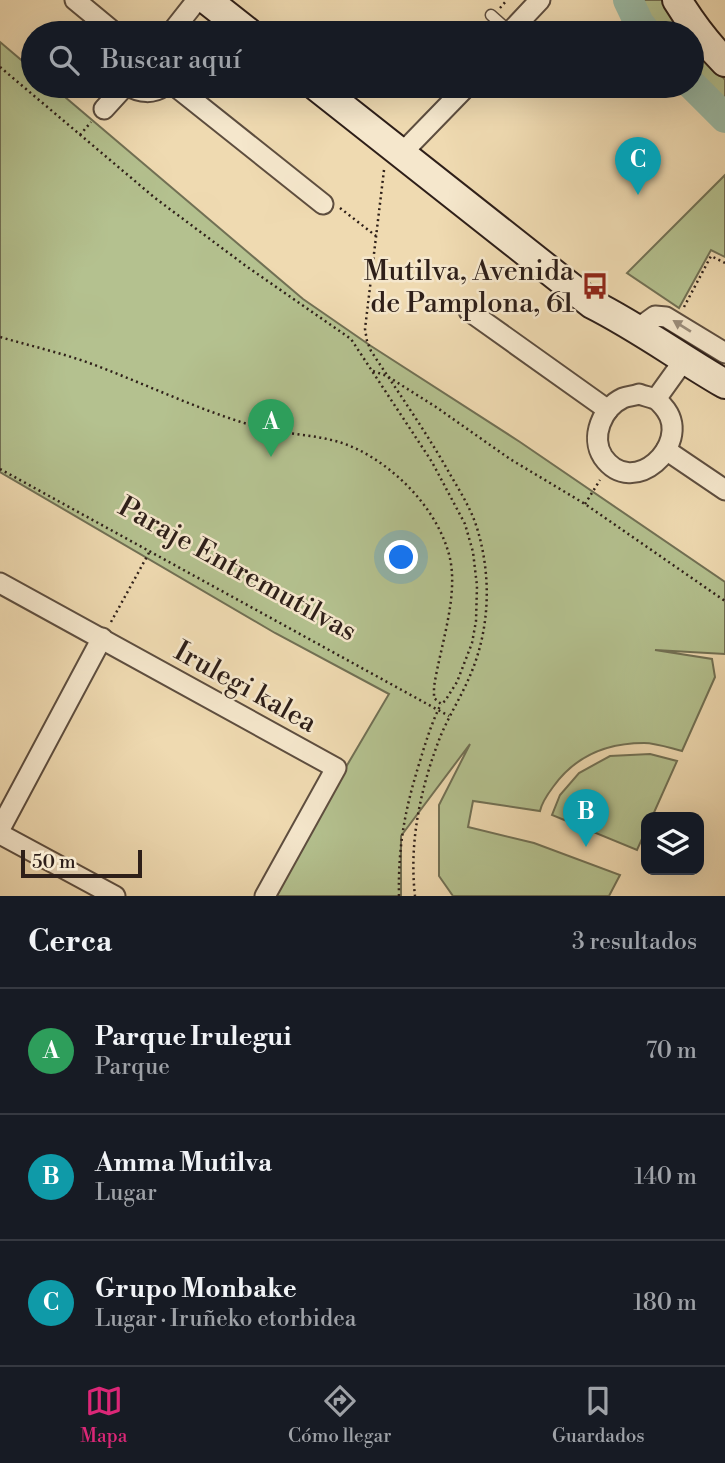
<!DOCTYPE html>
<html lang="es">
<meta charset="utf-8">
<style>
:root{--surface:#171b24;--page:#242831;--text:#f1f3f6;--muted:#9ea1a6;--line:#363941;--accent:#db2777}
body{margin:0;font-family:"Libre Bodoni",serif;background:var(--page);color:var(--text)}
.controls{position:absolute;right:21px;bottom:21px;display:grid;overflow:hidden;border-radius:14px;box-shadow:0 7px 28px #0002}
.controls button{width:63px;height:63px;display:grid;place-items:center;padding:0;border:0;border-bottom:2px solid var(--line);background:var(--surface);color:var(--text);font:35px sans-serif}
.scale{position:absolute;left:21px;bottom:18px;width:121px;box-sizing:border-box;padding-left:7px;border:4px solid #2e1f19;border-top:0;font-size:19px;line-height:24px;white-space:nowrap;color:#2e1f19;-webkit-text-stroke:5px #f5e7cc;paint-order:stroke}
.you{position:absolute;left:402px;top:558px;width:24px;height:24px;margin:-18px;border:5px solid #fff;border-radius:50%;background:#1a73e8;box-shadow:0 0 0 10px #1a73e833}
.badge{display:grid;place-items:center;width:46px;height:46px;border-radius:50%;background:var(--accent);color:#fff;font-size:23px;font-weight:700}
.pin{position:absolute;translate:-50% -58px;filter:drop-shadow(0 2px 4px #0008)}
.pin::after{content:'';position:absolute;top:37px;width:24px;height:21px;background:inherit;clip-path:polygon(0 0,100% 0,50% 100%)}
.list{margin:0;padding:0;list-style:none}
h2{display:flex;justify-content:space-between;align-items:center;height:91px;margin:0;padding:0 28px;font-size:30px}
h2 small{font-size:23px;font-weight:400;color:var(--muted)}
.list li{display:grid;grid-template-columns:46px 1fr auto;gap:21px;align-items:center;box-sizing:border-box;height:126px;padding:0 28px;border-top:2px solid var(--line)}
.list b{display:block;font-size:26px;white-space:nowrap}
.list p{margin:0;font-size:23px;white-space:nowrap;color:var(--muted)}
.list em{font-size:23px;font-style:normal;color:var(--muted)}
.icon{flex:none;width:38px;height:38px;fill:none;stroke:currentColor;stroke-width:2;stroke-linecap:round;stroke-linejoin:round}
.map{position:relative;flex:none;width:725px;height:896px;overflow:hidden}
.search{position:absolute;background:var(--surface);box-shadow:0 7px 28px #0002;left:21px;right:21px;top:21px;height:77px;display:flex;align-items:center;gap:18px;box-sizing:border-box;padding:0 24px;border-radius:38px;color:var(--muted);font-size:26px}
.sheet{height:469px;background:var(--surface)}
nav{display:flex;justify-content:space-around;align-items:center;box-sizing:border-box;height:98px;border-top:2px solid var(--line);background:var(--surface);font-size:19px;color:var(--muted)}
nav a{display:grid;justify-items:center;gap:4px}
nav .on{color:var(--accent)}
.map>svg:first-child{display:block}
.green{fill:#b4c18f;stroke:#717054;stroke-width:2}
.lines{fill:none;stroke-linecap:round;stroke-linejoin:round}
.river{stroke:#9bbba6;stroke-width:30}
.lane-casing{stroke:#5e4e3f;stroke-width:13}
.street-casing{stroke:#5e4e3f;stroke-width:23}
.secondary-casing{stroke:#2e1f19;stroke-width:32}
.path{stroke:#2e1f19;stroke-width:2.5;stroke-dasharray:2 3.5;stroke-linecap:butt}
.lane{stroke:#f5e7cc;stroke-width:10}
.street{stroke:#f5e7cc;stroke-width:19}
.secondary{stroke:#f5e7cc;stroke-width:28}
.oneway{fill:#9b8d7b}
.labels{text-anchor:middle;stroke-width:5;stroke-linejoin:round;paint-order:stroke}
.poi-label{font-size:28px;fill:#2e1f19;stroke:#f5e7cc;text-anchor:end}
.street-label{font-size:28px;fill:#2e1f19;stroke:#f5e7cc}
</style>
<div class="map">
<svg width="725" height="896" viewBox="0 0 725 896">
<rect width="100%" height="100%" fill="#efdab1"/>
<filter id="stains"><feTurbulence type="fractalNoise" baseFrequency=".00286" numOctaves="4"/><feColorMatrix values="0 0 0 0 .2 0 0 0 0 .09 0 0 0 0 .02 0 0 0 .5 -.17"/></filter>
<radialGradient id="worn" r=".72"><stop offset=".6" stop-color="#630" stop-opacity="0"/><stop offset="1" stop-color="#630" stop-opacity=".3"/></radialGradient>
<g class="green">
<polygon points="623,0 663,0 688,33 643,33"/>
<polygon points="692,38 725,80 725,129 683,86 692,86"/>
<path d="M0,42L33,70V86H52L303,299L371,346L520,442L725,582V654L655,650L712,659L715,677L682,751C670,748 656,743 644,743C606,743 575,756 553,787C547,795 542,802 540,811L473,801L468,827L534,843L620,875L609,896H453L439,876V805L470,744L401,836V896H270L389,694L275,633L0,472Z"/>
<polygon points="725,175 725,257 711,250 679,308 627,273"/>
<polygon points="650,754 677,761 652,817 646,817 646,830 637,850 552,815 560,795 579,773 610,756"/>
</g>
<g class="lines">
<g class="river">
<polyline points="628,0 639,23 647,33"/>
<polyline points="692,85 725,118"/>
</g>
<defs>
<polyline id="lane" points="491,15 510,32"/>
<g id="street">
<polyline points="75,0 115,33"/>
<polyline points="171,33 197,0"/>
<polyline points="509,33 540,0"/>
<path d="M129,86C140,93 153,94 164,86"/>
<polyline points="175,86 323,204"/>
<polyline points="104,109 125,86"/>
<polyline points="401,154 467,86"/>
<polyline points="469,311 608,410"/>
<polyline points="637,329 655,316 666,317 725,353"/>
<path d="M639,394C644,396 650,397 655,399C659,401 663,406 666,410C691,445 633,500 603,457C590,437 602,408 623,398C628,396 634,396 639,394Z"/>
<polyline points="656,399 684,360"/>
<polyline points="666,450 725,490"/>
<polyline points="0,583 336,768 265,896"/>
<polyline points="0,829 102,638"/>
<polyline points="0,834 115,896"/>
</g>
<g id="secondary">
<polyline points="207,0 249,33"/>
<path d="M677,0C691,23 706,43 725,62"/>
<path d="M316,86L592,304C638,327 680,358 725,384"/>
</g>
</defs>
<use href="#lane" class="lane-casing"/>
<use href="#street" class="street-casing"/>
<use href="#secondary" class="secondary-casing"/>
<g class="path">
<polyline points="500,8 507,0"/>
<path d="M0,67L155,198L246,266L351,339L432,462L465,524L473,552L477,586L476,621L472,643L457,682L445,701L441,704L434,698V687C440,646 461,591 448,551C435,508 398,470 359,450C328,434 293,436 261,428C203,412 148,385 92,364C62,353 31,346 0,337"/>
<polyline points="80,135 91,122"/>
<path d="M384,170L365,329L367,341L371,351C398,392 427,433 451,476C461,493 471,509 477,528C492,577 490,631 469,678C460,699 447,719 439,740C420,790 409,843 415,896"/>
<polyline points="340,208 376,236"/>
<polyline points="684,307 711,256 725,263"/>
<polyline points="373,371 387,376 436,407 510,459 585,504 725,601"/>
<polyline points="0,469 449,716"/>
<polyline points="585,504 600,480"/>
<polyline points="111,622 150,551"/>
<path d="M399,896C398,845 405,809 420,761C426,741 432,722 441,704"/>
</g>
<use href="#lane" class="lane"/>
<use href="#street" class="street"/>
<use href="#secondary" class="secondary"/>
</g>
<defs><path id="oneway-solid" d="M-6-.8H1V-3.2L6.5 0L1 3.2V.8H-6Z" transform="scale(1.75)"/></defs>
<use class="oneway" href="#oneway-solid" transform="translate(682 326) rotate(-148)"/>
<defs>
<symbol id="bus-bare" viewBox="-9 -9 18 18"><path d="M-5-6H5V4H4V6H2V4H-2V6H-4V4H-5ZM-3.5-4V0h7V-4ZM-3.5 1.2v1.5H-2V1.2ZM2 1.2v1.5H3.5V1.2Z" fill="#8f2418" stroke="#f5e7cc" stroke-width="2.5" paint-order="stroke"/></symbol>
</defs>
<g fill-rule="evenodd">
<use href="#bus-bare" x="576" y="267" width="38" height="38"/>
</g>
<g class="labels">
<g class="poi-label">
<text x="574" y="280">Mutilva, Avenida<tspan x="574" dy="32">de Pamplona, 61</tspan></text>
</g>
<g class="street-label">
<text transform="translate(238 568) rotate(29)" y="10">Paraje Entremutilvas</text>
<text transform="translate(246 686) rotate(29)" y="10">Irulegi kalea</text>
</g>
</g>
<rect width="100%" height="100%" filter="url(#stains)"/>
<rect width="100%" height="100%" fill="url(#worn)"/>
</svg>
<div class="controls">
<button><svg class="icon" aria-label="layers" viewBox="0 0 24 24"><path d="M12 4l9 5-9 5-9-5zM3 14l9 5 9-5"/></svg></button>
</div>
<div class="scale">50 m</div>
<div class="you"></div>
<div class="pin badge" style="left:271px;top:457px;background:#2e9e5b">A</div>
<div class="pin badge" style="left:586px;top:847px;background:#0f9aa8">B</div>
<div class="pin badge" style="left:638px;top:195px;background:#0f9aa8">C</div>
<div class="search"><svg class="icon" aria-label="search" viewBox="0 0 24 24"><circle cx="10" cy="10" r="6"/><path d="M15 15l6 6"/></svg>Buscar aquí</div>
</div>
<section class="sheet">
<h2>Cerca<small>3 resultados</small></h2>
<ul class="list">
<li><span class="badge" style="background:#2e9e5b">A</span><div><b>Parque Irulegui</b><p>Parque</p></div><em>70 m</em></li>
<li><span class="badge" style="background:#0f9aa8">B</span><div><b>Amma Mutilva</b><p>Lugar</p></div><em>140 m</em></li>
<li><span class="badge" style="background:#0f9aa8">C</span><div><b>Grupo Monbake</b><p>Lugar · Iruñeko etorbidea</p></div><em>180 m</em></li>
</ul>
</section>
<nav>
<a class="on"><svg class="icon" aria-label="map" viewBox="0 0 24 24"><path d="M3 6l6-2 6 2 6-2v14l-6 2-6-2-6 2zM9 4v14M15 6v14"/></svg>Mapa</a>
<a><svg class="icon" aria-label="directions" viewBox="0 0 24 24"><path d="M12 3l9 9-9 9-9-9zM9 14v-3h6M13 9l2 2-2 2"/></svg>Cómo llegar</a>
<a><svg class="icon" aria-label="saved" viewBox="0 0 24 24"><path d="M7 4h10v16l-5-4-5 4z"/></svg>Guardados</a>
</nav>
